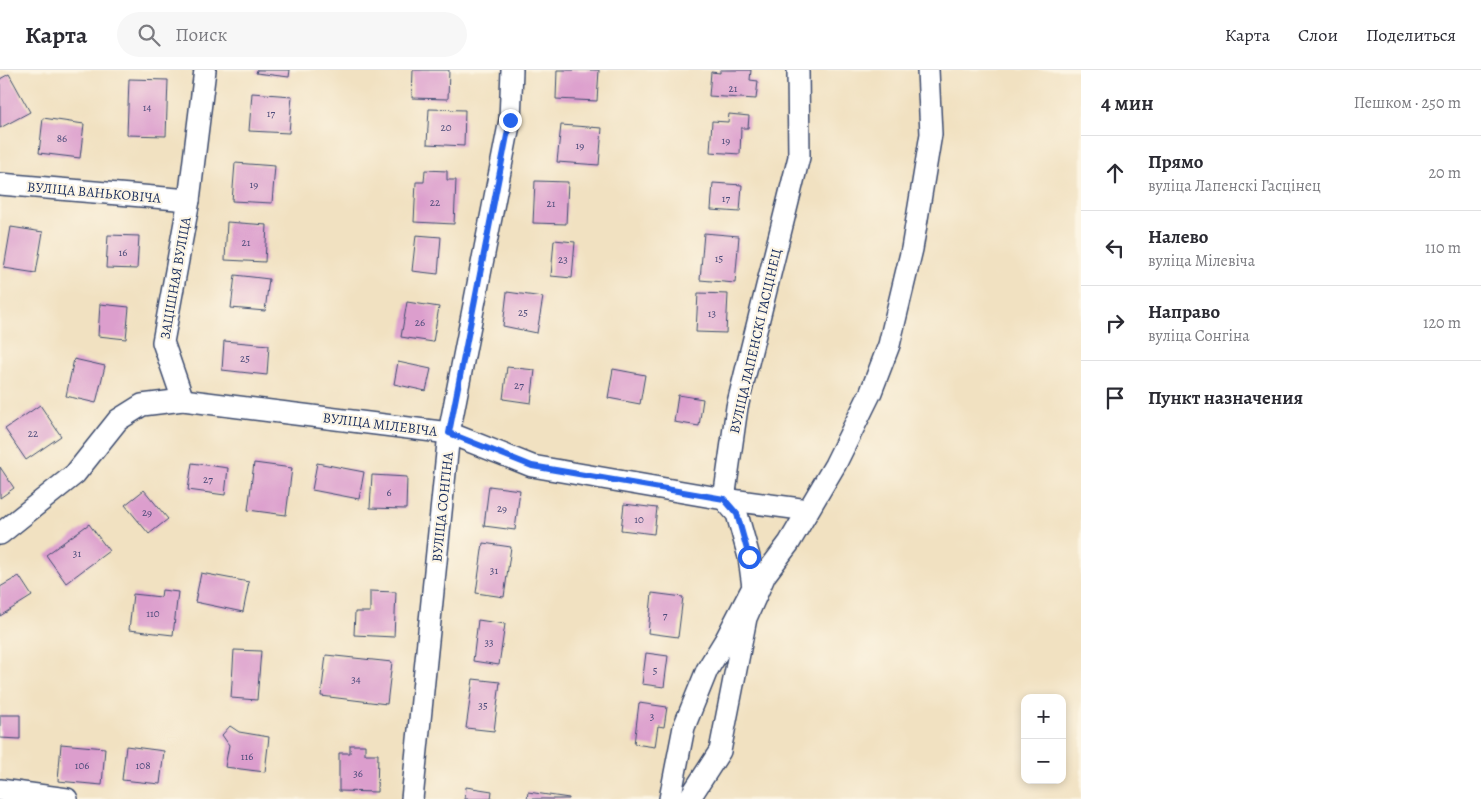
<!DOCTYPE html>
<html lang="ru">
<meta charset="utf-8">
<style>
:root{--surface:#fff;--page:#f7f7f7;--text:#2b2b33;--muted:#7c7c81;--line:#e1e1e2}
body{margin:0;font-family:Alegreya,serif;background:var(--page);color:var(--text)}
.controls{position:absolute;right:15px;bottom:15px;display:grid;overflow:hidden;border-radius:10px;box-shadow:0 2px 8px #0003}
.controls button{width:45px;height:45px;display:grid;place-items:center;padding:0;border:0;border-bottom:1px solid var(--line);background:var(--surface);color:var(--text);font:25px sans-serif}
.stop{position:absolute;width:15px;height:15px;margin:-11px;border:4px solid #2563eb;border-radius:50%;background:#fff}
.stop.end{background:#2563eb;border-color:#fff;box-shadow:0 1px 5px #0008}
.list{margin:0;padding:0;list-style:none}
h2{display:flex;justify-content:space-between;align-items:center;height:65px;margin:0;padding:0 20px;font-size:21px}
h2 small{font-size:16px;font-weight:400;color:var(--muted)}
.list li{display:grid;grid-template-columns:32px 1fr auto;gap:15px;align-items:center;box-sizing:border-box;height:75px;padding:0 20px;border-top:1px solid var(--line)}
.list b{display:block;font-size:19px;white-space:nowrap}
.list p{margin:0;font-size:16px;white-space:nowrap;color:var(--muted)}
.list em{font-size:16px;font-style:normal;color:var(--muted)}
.icon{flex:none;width:28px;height:28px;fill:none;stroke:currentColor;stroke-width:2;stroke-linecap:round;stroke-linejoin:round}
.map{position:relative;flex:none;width:1081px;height:729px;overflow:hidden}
header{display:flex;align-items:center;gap:30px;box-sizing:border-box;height:70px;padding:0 25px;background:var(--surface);border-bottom:1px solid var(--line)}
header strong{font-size:24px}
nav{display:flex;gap:28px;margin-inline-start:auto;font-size:18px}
.search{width:350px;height:45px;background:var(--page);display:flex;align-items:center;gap:12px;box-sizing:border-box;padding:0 18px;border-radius:28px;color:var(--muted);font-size:19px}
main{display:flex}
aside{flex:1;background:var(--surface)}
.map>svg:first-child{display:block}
.building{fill:#dc9ecd}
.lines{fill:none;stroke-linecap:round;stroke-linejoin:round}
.street-casing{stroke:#3b4a6d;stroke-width:24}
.street{stroke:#fff;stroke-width:21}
.route{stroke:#2563eb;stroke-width:6}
.labels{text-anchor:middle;stroke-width:4.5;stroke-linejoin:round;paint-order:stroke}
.number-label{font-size:11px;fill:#4b4b7a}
.street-label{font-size:14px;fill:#1b2f5e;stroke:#fcf5e5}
</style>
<header>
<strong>Карта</strong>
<div class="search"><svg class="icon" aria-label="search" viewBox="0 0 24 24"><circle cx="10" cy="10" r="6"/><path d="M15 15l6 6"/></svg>Поиск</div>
<nav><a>Карта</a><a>Слои</a><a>Поделиться</a></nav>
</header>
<main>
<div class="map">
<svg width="1081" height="729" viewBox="0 0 1081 729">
<rect width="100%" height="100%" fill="#fcf5e5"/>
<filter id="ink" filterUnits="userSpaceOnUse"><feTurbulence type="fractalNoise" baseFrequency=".02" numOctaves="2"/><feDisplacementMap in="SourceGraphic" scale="10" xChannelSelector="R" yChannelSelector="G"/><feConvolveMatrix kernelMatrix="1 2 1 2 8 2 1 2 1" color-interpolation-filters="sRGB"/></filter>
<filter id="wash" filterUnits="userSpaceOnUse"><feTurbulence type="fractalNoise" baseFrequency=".0096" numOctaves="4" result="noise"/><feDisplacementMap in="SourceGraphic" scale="20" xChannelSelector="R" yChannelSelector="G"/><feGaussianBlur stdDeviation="1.12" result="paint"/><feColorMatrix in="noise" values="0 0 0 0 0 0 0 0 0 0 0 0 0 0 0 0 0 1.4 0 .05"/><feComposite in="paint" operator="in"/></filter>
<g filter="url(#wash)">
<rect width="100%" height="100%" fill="#f1e1c1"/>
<g id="blocks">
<g class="building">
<polygon points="257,0 290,0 289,7 256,3"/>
<polygon points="413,0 449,0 448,29 412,28"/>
<polygon points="557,0 599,0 597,31 556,29"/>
<polygon points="720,0 751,0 750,10 758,11 756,29 709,26 711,2 720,3"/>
<polygon points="9,4 30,42 0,58 0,9"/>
<polygon points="129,9 168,10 166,66 127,65"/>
<polygon points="252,23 292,26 289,63 249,61"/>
<polygon points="429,39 465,40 464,76 427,74"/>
<polygon points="729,44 749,46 748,58 741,58 740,84 710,82 712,51 728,52"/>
<polygon points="43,48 84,54 80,88 39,83"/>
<polygon points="561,55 602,58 599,95 557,92"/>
<polygon points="235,93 275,96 272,133 232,131"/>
<polygon points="425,100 447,101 447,110 456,110 454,154 414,152 416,112 424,112"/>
<polygon points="535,111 568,112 566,154 533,153"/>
<polygon points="713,113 742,115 740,142 711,140"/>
<polygon points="227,152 267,155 265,192 225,190"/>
<polygon points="11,157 43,162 36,203 4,198"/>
<polygon points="704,163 739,166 735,213 700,210"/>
<polygon points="108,165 139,166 137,199 106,198"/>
<polygon points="416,165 441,167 438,204 412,201"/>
<polygon points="554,170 575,172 572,208 551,206"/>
<polygon points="235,205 269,209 265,241 231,238"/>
<polygon points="507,222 543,227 537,263 503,256"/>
<polygon points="698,223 728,224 726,263 696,262"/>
<polygon points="407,232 439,237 433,272 401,267"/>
<polygon points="100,234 129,237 126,269 98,266"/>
<polygon points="224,271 269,275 267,305 222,300"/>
<polygon points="74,289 105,296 96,333 66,326"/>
<polygon points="398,292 431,299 426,321 394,314"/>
<polygon points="507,297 535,300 531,333 503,329"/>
<polygon points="613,299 645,305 640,334 608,328"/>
<polygon points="678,325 703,329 699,356 674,352"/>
<polygon points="40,335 61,366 26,390 5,359"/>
<polygon points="192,393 228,398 225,425 188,420"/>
<polygon points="254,393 292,398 286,445 248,440"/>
<polygon points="317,393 364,402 359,429 312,420"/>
<polygon points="0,397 14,418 0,428"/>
<polygon points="372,405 407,407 406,439 370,438"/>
<polygon points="489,416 520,420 515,460 484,456"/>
<polygon points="144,420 168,449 149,464 125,435"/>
<polygon points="624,434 657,438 654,464 621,460"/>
<polygon points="89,454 109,481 66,513 46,485"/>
<polygon points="483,473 511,477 504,527 476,523"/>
<polygon points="201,503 249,512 243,542 195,532"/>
<polygon points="19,506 32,526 0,546 0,517"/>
<polygon points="162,520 178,522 173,565 129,560 133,524 161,527"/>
<polygon points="370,521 396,522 394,567 354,565 355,542 370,542"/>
<polygon points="652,523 683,527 678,567 648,563"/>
<polygon points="478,550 505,554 499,595 473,591"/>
<polygon points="234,580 261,581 257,630 231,628"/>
<polygon points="646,583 668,586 664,617 642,614"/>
<polygon points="326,585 392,592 387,634 321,626"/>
<polygon points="473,609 500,612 494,661 466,658"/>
<polygon points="639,633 667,637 664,657 658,656 655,677 634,674"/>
<polygon points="0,645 20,645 20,669 0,668"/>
<polygon points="230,656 239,662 269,667 265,702 225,697 229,675 222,665"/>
<polygon points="61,674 105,678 102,715 58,711"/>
<polygon points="350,675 365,675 365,684 378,684 377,722 339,721 339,683 350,683"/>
<polygon points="126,676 164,681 160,714 122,710"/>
<polygon points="466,717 492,721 491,729 465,729"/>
<polygon points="528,722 569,728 569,729 527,729"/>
</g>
</g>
</g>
<g filter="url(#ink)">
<use href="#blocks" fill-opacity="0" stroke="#3b4a6d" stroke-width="1"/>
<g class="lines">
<defs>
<g id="street">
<polyline points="0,114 189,130"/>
<polyline points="183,330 163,272 189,130 205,0"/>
<polyline points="0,464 75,404 118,350 142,335 183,330 449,363 532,396 724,429 808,440"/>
<polyline points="0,720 67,729"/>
<polyline points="412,729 449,363 510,50 512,0"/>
<polyline points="670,729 684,657 707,600 726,569 753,517 749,487 737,444 724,429 737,337 799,87 798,0"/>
<polyline points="689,729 720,681 746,548 765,505 789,473 835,395 871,322 889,275 912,179 931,64 928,0"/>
</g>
</defs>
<use href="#street" class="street-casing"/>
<use href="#street" class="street"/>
</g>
</g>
<g class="lines" filter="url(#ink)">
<polyline class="route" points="510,50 449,363 532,396 724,429 737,444 749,487"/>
</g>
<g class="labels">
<g class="number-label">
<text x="733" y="22">21</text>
<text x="147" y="41">14</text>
<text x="271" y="47">17</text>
<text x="446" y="61">20</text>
<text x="62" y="72">86</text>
<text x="726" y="74">19</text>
<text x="580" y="79">19</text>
<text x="254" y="118">19</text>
<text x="726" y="132">17</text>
<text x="435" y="136">22</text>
<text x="551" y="137">21</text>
<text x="246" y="176">21</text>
<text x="123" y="186">16</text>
<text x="719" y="192">15</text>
<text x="563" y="193">23</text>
<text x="523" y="246">25</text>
<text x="712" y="247">13</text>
<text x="420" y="256">26</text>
<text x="245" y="292">25</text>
<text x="519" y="319">27</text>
<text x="33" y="367">22</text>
<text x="208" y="413">27</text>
<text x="389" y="426">6</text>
<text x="502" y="442">29</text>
<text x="147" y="446">29</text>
<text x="639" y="453">10</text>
<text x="77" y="487">31</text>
<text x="494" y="504">31</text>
<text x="153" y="547">110</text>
<text x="665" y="549">7</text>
<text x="489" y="576">33</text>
<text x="655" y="604">5</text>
<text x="356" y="613">34</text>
<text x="483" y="639">35</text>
<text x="652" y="650">3</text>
<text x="247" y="690">116</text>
<text x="82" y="699">106</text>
<text x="143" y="699">108</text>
<text x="358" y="707">36</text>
</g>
<g class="street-label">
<text transform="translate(94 122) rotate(5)" y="5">ВУЛІЦА ВАНЬКОВІЧА</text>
<text transform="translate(175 208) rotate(-80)" y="5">ЗАЦІШНАЯ ВУЛІЦА</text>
<text transform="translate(755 271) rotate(-77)" y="5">ВУЛІЦА ЛАПЕНСКІ ГАСЦІНЕЦ</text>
<text transform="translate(380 354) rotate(7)" y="5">ВУЛІЦА МІЛЕВІЧА</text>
<text transform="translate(442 437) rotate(-84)" y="5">ВУЛІЦА СОНГІНА</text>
</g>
</g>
</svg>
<div class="controls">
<button>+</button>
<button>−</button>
</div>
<div class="stop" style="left:749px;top:487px"></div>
<div class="stop end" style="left:510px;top:50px"></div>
</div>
<aside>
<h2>4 мин<small>Пешком · 250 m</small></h2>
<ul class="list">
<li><svg class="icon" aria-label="ahead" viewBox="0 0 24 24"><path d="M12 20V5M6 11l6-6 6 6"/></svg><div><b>Прямо</b><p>вуліца Лапенскі Гасцінец</p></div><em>20 m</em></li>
<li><svg class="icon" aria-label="left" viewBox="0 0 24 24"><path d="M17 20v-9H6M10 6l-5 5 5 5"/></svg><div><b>Налево</b><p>вуліца Мілевіча</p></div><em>110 m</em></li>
<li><svg class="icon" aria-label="right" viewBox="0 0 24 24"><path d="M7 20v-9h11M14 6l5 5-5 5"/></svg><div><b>Направо</b><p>вуліца Сонгіна</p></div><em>120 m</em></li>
<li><svg class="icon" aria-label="arrive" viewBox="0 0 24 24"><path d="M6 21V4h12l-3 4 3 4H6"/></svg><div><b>Пункт назначения</b></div></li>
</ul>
</aside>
</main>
